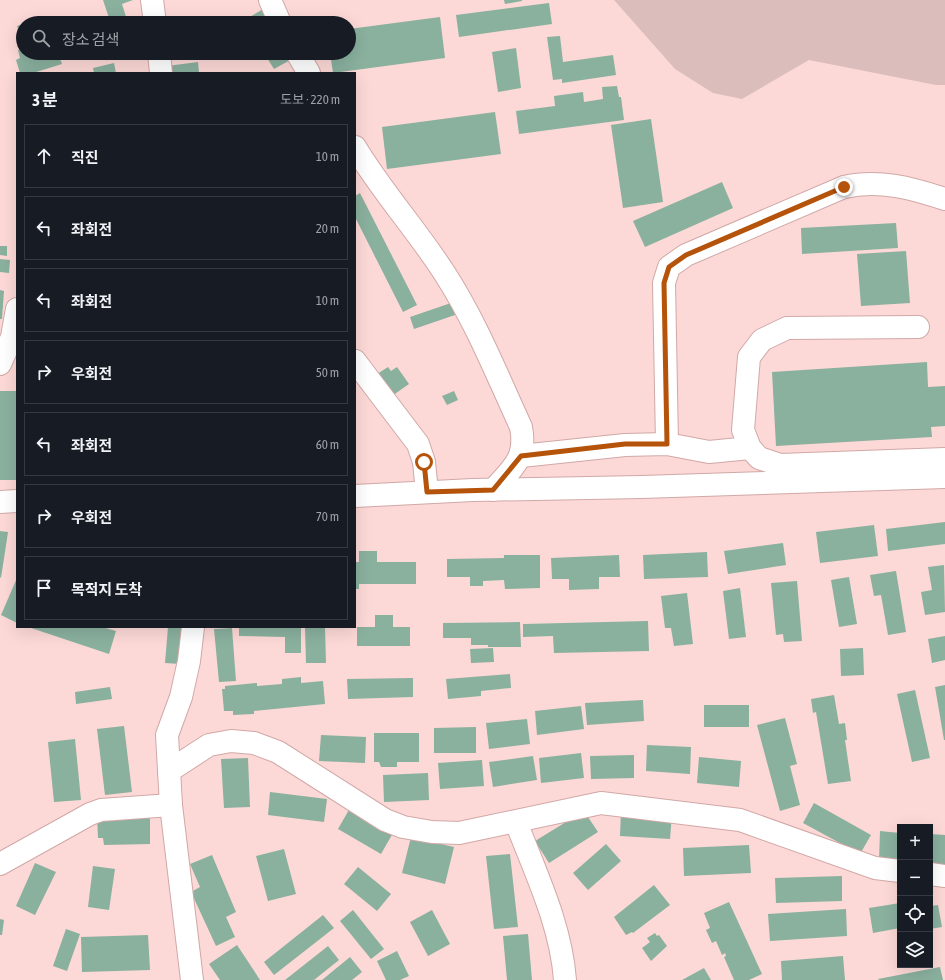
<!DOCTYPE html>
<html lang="ko">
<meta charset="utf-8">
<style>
:root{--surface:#171b24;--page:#242831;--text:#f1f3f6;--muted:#9ea1a6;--line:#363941}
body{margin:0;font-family:"Asap Condensed","Noto Sans KR",sans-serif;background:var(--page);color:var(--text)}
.controls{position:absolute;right:12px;bottom:12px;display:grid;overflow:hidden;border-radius:0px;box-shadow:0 4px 16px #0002}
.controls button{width:36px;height:36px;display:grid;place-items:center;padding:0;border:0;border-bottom:1px solid var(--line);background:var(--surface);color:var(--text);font:20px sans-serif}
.stop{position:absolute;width:12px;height:12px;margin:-9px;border:3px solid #b45309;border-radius:50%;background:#fff}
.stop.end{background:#b45309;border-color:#fff;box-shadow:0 1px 4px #0008}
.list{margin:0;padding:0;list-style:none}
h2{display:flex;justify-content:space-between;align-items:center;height:52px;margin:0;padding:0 16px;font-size:17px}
h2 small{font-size:13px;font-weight:400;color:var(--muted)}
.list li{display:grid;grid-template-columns:26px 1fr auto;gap:12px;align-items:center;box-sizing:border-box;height:64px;margin:0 8px 8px;padding:0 8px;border:1px solid var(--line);border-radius:0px}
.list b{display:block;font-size:15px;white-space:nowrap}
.list em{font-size:13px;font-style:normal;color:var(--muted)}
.icon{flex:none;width:22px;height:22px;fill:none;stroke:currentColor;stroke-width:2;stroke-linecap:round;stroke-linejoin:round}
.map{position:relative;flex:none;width:945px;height:980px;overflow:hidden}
.search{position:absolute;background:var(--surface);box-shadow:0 4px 16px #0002;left:16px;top:16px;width:340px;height:44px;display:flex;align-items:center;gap:10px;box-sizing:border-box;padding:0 14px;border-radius:22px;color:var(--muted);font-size:15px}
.panel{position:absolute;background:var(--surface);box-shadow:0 4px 16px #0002;left:16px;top:72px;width:340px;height:556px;border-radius:0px}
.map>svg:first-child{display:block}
.green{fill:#dbbdbc}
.building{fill:#8ab09e}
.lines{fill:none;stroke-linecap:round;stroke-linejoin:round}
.minor-casing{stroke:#d1a8a6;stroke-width:24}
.minor{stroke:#fff;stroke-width:22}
.route{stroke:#b45309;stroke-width:5}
</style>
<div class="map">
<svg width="945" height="980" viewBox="0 0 945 980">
<rect width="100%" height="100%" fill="#fcd9d7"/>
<polygon class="green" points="614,0 945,0 945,85 936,85 809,60 742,99 713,93 675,69"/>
<g class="building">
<polygon points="103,0 133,0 122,4 128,23 101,23 100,21 109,18"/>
<polygon points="504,0 522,0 522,1 505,4"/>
<polygon points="549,3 552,24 459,37 456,15"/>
<polygon points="263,9 271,23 247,23 245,20"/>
<polygon points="440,17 445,58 333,73 330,53 349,53 349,29"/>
<polygon points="23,24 23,44 17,26"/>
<polygon points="560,36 563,62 613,55 616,75 562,83 562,79 553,80 547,37"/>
<polygon points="516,48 521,88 498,92 492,52"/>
<polygon points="23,49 23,53 58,53 62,64 33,73 20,73 16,60 20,58 18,50"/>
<polygon points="264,53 289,53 292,59 274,69"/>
<polygon points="198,62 199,73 168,73 167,66"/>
<polygon points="114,63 116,73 94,73 93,68"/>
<polygon points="617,86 619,97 621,97 624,120 519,134 516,111 555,106 554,96 583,92 584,102 603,99 602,87"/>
<polygon points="495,112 501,154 387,169 382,127"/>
<polygon points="651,119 663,202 623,208 611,125"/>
<polygon points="722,182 733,208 645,247 633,221"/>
<polygon points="360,193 417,305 403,312 355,217 355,196"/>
<polygon points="896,223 898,248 802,254 801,228"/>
<polygon points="0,246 7,246 7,256 0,255"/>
<polygon points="906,251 910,303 861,306 857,254"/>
<polygon points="0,259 10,260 9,273 0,272"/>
<polygon points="0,290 4,291 2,319 0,319"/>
<polygon points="451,303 455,315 414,329 410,317"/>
<polygon points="927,362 928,387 945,386 945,426 931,427 932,437 776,446 772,372"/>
<polygon points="388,367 391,371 397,367 409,384 389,398 374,376"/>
<rect x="0" y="391" width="17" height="89"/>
<polygon points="454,391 458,400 447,405 442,396"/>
<polygon points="945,522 945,544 888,551 886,529"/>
<polygon points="874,525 878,556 820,563 816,532"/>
<polygon points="0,531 8,532 1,578 0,577"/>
<polygon points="783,543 786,565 728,574 724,551"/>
<polygon points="359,551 377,551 377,562 416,562 416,584 359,584 359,589 355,589 355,562 359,562"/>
<polygon points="707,552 708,577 644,579 643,555"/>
<polygon points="504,555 540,555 540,588 505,589 504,580 483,581 483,586 470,586 470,577 447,577 447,559 504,558"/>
<polygon points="619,555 620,577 599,577 599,589 569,590 569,579 552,579 551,558"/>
<polygon points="944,565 945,612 925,615 921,592 932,590 928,567"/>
<polygon points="896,571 906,632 888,635 881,595 874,596 870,575"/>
<polygon points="849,577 857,624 839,627 831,580"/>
<polygon points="17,578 17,623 1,615"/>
<polygon points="797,581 802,641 784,642 783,634 776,635 771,583"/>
<polygon points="740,588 746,637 729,639 723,591"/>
<polygon points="687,593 693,644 674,646 671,628 665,628 661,596"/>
<polygon points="375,615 393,615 393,627 410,627 410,646 357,646 357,627 375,627"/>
<polygon points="648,621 649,651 554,653 553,636 523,637 523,624"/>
<polygon points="520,622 521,647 488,647 488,645 471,645 471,638 443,638 443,623"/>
<polygon points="28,627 102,627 116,631 109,654"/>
<polygon points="168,627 183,627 180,664 165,663"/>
<polygon points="239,627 301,627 301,653 285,653 285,637 239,636"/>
<polygon points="305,627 325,627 326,663 306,663"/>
<polygon points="232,628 236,681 219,682 214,629"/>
<polygon points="945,636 945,660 932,663 928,639"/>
<polygon points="493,648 494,662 471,663 470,649"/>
<polygon points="863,648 864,675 841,676 840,649"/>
<polygon points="510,674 511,688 481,691 481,696 448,699 446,679"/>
<polygon points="301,677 301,683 323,681 325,704 254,711 254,714 233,715 233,711 224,711 222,689 225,689 225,686 257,683 257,686 282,684 282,679"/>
<polygon points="413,678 413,697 348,699 347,679"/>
<polygon points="945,685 945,740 944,740 935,687"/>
<polygon points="110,687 112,699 76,704 75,692"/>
<polygon points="915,690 930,758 912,762 897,694"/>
<polygon points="834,695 839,724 845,723 847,740 845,740 851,781 828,784 816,712 813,713 811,699"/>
<polygon points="643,700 644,721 587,725 585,703"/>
<rect x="704" y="705" width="45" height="22"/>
<polygon points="581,706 584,729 537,735 535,711"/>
<polygon points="785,718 797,764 790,766 800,805 780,811 757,725"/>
<polygon points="527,719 530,744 489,749 486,723"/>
<polygon points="124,726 132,792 105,795 97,729"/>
<polygon points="476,727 476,753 434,753 434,728"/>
<polygon points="374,733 419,733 419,762 397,762 397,767 381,767 379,762 374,762"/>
<polygon points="321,735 366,737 365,763 319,761"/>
<polygon points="75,739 81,800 54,802 48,742"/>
<polygon points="647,745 691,747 690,774 646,771"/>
<polygon points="581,753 584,778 541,783 539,758"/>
<polygon points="634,755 634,778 591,779 590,756"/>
<polygon points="533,756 537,780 493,787 489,762"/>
<polygon points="699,757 741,761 739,787 697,783"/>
<polygon points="248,758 250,807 224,808 221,759"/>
<polygon points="482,760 484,786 440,789 438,763"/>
<polygon points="428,773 429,800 384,802 383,775"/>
<polygon points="270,792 327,799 324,822 268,815"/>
<polygon points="814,803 871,835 860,854 803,823"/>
<polygon points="350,808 393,833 381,854 338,829"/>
<polygon points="621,810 672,814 670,839 620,836"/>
<polygon points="584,811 598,832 549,863 535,841"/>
<polygon points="150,816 150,844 104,845 103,838 98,838 97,817"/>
<polygon points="880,831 900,833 900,863 879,861"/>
<polygon points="930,834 945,835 945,866 930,865"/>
<polygon points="411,837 454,847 445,884 402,873"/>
<polygon points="606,844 621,861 588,890 573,873"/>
<polygon points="749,845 751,873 684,876 683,848"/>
<polygon points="284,849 296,894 268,901 256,856"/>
<polygon points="510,854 518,927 494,929 486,856"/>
<polygon points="212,855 236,912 226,917 235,937 216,946 191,892 200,887 190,864"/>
<polygon points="35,863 56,872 35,915 16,906"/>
<polygon points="93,866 115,869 109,910 88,907"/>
<polygon points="358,867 391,894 377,911 344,884"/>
<polygon points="842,876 842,901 776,903 775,878"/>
<polygon points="654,885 670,905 633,933 632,932 626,935 614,917"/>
<polygon points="729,902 762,974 749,980 734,980 724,957 726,956 725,953 722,955 716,941 712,943 706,930 710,928 704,913"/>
<polygon points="900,903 900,928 873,933 869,908"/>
<polygon points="938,905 942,927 930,929 930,906"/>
<polygon points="846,909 847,936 770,941 768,914"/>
<polygon points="353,910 384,949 371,959 340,921"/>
<polygon points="432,910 450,944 428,956 410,922"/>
<polygon points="323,915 334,928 274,975 264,962"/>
<polygon points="0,919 4,920 2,935 0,935"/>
<polygon points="66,929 80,934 67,971 53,966"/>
<polygon points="655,933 657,936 659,935 667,946 651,961 642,948 650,942 647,938"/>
<polygon points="528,934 532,980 507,980 503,936"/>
<polygon points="148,935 150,970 82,972 81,937"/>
<polygon points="237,945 247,960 260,980 220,980 209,964"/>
<polygon points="328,946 339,960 314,980 285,980"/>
<polygon points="397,951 409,976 400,980 386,980 377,961"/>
<polygon points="843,956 845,980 782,980 781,961"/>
<polygon points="350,957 362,972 352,980 322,980"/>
<polygon points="940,967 943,980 879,980 878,979"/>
<polygon points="704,968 711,980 682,980"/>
</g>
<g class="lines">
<defs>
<g id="minor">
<polyline points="152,0 155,23"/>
<polyline points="270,0 280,23"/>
<polyline points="159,53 161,73"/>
<polyline points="297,53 309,73"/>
<path d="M355,147C382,192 417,230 445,274C476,322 497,375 521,427C527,458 513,468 493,490"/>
<polyline points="918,327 787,328 762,340 749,357 743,430 750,448 759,458 780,465 945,459"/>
<polyline points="355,361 418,444 424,462 427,492"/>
<polyline points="0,364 12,337 17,309"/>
<path d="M667,444L664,283L669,267L686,255L844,187C879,179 911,188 945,199"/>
<polyline points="521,456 625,445 667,444 709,452 750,448"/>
<polyline points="355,496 473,490 642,487 945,477"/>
<polyline points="0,502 17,501"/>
<polyline points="169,771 209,745 231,741 254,743 278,752 385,820 403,827 432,832 459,833 601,803 740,820 875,868 900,871"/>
<path d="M516,822C536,874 561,925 565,980"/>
<polyline points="0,864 90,814 101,810 171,805"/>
<polyline points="930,874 945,876"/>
<polyline points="192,980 171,805 167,735 181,697 189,661 193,627"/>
</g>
</defs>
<use href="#minor" class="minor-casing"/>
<use href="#minor" class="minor"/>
</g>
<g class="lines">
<polyline class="route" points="424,462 427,492 493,490 521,456 625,444 667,444 664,283 669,267 686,255 844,187"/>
</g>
</svg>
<div class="controls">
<button>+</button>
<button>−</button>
<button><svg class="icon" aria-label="locate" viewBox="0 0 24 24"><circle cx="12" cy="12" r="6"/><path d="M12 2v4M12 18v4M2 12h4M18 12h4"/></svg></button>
<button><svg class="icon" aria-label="layers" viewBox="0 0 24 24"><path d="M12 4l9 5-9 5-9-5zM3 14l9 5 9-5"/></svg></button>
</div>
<div class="stop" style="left:424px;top:462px"></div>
<div class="stop end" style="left:844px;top:187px"></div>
<div class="search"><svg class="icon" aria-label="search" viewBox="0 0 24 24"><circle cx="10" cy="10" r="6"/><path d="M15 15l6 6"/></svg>장소 검색</div>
<section class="panel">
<h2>3 분<small>도보 · 220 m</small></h2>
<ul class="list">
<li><svg class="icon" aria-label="ahead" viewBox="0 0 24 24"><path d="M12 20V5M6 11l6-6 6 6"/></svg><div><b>직진</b></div><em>10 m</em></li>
<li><svg class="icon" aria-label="left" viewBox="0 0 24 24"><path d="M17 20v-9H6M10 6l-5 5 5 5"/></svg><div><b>좌회전</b></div><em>20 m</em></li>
<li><svg class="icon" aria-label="left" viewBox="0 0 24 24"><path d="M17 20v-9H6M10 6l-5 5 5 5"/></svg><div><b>좌회전</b></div><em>10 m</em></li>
<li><svg class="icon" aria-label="right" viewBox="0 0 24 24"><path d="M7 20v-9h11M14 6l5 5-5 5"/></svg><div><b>우회전</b></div><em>50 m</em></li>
<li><svg class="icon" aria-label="left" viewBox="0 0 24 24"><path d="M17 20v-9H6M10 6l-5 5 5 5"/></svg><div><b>좌회전</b></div><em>60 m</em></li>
<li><svg class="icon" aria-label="right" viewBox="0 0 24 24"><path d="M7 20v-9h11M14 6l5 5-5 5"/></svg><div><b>우회전</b></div><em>70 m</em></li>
<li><svg class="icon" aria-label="arrive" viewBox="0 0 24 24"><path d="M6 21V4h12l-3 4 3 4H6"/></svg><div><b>목적지 도착</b></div></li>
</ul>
</section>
</div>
